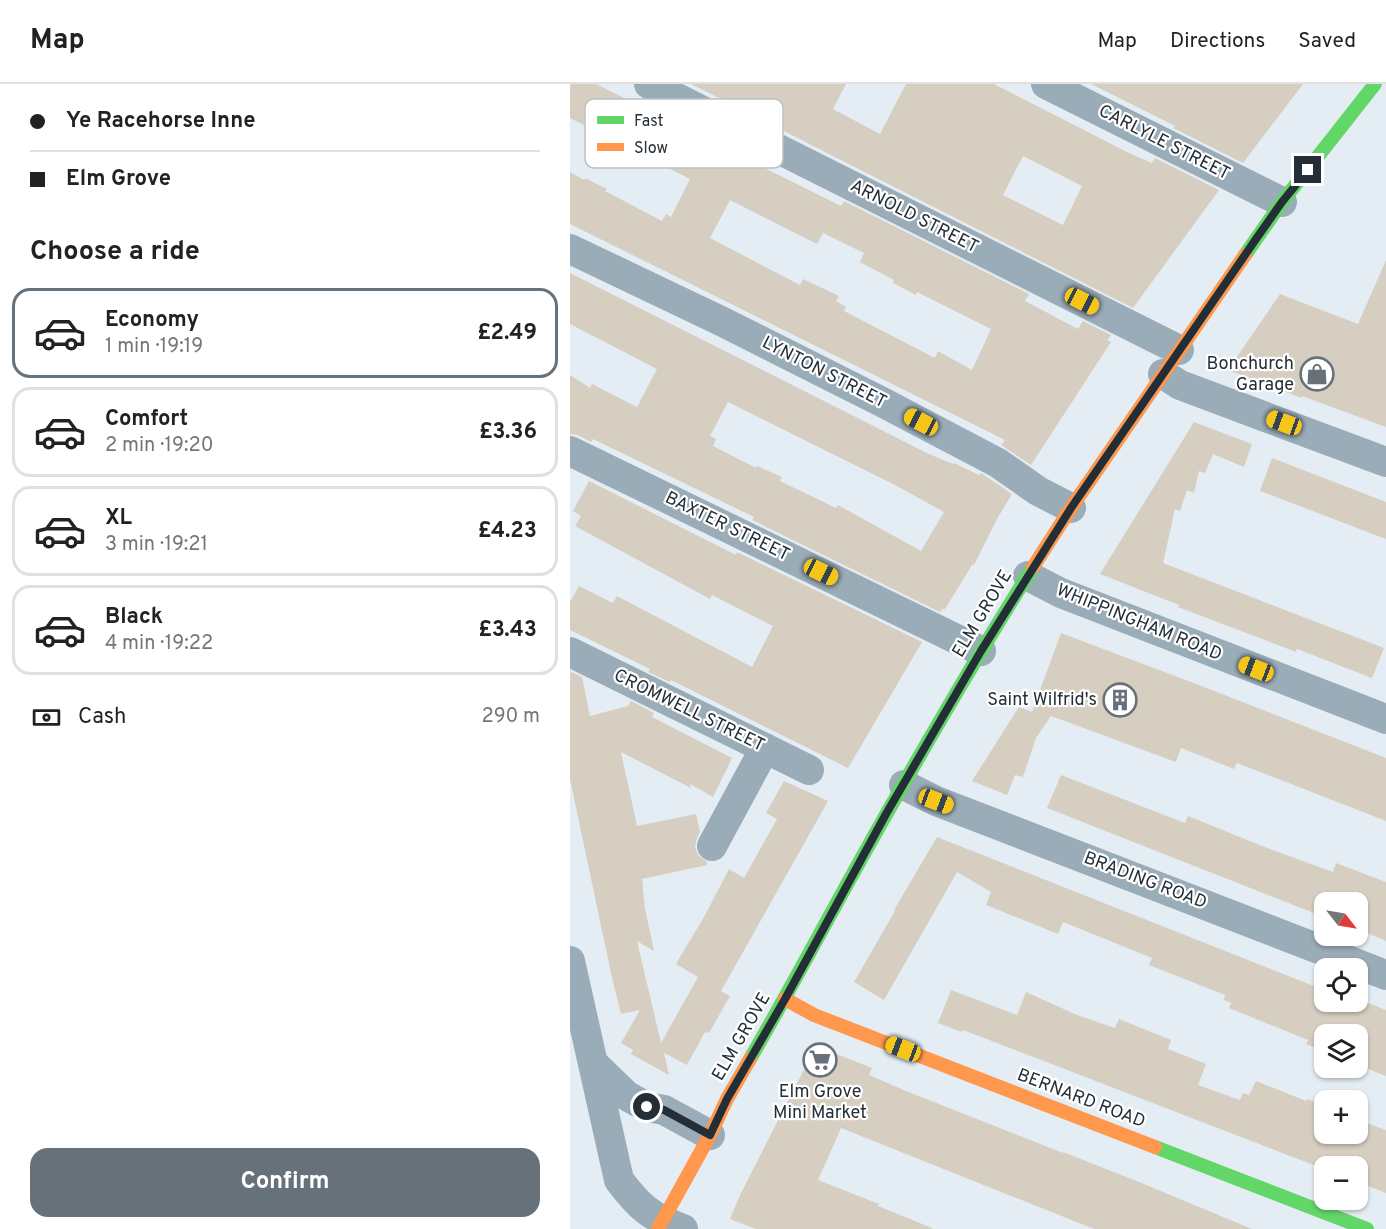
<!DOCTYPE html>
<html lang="en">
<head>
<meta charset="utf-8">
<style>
  :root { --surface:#fff; --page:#f6f6f6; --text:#222; --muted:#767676; --line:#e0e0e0; --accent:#677179 }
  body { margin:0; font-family:Overpass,sans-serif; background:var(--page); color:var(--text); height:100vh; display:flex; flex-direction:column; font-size:22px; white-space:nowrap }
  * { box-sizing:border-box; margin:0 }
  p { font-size:20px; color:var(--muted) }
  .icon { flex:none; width:33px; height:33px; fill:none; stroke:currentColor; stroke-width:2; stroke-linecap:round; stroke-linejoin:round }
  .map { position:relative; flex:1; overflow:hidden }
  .details { display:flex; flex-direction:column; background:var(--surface); width:570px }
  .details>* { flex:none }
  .banner { display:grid; align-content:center; height:132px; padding:0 30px; background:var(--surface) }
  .needle { width:39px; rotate:121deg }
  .fabs { position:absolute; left:744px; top:808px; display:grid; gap:12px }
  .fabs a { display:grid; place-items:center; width:54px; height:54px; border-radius:12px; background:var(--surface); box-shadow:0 2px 4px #0004; font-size:30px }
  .end { position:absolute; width:27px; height:27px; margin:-14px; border:8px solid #242e37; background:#fff; box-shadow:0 0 0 3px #fff }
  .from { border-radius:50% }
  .car { position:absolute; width:18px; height:36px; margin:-18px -9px; border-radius:8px; box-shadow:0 0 4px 2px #0007; background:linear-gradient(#f5c518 24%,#345 0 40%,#f5c518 0 76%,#345 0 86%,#f5c518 0) }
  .banner b { display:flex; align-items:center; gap:21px; height:57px; font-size:22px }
  .banner b+b { border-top:2px solid var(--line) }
  .banner i { width:15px; height:15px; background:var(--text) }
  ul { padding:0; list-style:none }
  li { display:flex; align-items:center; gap:18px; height:90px; margin:0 12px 9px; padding:0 18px; border:3px solid var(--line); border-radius:18px }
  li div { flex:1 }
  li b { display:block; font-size:22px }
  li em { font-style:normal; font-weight:700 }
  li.active { border-color:var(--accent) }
  li>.icon { width:54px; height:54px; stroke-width:1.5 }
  h2 { padding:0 30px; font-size:27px; line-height:72px }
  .pay { display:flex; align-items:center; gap:15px; height:66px; padding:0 30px; font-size:22px }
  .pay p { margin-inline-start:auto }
  .primary-button { display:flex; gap:12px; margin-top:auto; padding:12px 30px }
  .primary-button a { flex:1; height:69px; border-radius:18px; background:var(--accent); color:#fff; font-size:24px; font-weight:700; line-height:69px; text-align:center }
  header { display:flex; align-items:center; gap:36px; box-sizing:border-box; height:84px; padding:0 30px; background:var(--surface); border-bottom:2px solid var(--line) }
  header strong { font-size:28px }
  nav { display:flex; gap:33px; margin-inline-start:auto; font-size:21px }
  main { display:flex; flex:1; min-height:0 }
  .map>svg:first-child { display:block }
  .building { fill:#d6cec1; fill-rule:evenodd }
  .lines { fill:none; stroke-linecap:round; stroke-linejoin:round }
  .street { stroke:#9aacb8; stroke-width:30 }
  .fast { stroke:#63d668; stroke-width:14 }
  .slow { stroke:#ff974d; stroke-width:14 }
  .route { stroke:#242e37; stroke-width:8 }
  .labels { text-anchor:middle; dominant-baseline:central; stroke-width:4.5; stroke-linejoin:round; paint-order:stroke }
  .street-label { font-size:18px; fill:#242e37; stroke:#fff }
  .poi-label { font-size:18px; fill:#242e37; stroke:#fff; text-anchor:end }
  .key { fill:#fff; stroke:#bdc0c3; stroke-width:1.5 }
  .key-label { font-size:16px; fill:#242e37 }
</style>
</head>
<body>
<header>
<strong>Map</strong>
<nav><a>Map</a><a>Directions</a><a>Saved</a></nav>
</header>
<main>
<section class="details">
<div class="banner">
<b><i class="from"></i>Ye Racehorse Inne</b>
<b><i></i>Elm Grove</b>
</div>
<h2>Choose a ride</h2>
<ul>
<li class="active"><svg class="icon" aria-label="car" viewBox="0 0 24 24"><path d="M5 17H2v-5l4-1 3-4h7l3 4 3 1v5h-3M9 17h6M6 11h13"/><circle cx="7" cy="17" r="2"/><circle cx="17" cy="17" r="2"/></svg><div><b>Economy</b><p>1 min · 19:19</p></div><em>£2.49</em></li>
<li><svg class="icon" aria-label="car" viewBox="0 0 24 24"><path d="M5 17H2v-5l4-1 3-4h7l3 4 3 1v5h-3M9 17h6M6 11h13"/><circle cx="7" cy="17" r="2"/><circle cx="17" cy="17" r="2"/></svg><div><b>Comfort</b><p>2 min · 19:20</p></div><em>£3.36</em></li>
<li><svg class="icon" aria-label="car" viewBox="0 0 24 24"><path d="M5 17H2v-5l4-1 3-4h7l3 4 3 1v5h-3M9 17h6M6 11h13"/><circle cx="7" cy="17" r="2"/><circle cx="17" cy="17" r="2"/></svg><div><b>XL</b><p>3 min · 19:21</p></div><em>£4.23</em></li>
<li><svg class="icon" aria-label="car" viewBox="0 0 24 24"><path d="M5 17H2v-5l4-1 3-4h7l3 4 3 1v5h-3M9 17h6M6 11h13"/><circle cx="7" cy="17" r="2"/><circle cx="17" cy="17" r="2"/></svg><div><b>Black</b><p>4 min · 19:22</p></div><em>£3.43</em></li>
</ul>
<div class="pay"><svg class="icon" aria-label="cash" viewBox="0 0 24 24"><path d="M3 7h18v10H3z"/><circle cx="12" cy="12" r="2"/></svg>Cash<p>290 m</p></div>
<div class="primary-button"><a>Confirm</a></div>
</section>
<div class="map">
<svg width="816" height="1145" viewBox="0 0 816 1145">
  <rect width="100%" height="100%" fill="#e4edf4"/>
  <path class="building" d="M0,0h26l245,122 3,-5 185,93 -4,7 53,28 5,-8 28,14 -4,5 4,2 -80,123 -30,-20 4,-5 -435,-216v-52l14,8 1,-2 22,11 -2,2 57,30 4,-7 5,3 19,-38 -120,-61zM160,116l87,44 6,-11 41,20 -4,9 34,18 -1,3 23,12 1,-3 74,37 -19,41 -34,-19 -3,7 -91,-47 2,-4 -10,-6 3,-5 -36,-17 -3,6 -90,-47z
    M121,0h155l-13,25 47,25 26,-50h88l135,69 23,10 3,-5 64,32 -86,118zM453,72l59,30 -19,39 -60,-30z
    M521,0h212l-60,79 -70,-35 2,-2z
    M816,176v167l-84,-31v2l-74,-28 52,-76 78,30z
    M0,189l359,181 24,10 1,-1 25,12 2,-2 31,21 -15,25 -23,46h-2l-27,44h-3l-2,3 -188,-92 2,-3 -161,-78 -2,3 -13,-7 -8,-1v-59l20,13 2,-4 45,23 20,-38 -87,-45zM158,318l167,83 49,27 -23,39 -83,-46 -2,3 -29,-14 -27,-13 2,-4 -25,-11 -1,2 -43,-22 3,-7 -6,-3z
    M624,338l58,22 -8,23 -31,-13 -8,19 -6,-2 -5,22 -7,-3 -7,21 -5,-2 -12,54 221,85 -12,30 -75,-29 -1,3 -97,-37 -21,-8 1,-2 -79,-31z
    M702,374l114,44v37l-126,-48z
    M19,397l147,74 1,-3 185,90 -74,126 -177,-88 -1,2 -22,-10 2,-3 -80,-39v-28l9,-16 34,17 4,-7 135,71 21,-41 -61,-31 -2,4 -135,-73 6,-10 -8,-5z
    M491,549l130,49 195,76v63l-149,-58 -3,6 -53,-21 -5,14 -125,-46 -15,22 -13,39 -8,-2 -8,20 -35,-14 47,-74 13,5z
    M2,588l10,5 8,39 38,-10 3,-5 23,12 -2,4 80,41 -19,39 -23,-13 1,4 -70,-36 16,74 59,-12 4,18 -3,6 -2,9 3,8 9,7v3l-65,14 3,30 9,42 -17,-10 24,102 37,-66 -22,-13 28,-47 25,-48 15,9 33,-59 -11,-6 18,-32 44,20 -107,190 9,5 -21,37 -4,-1 -18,33 -23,-12 5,22 -38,-21 2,-4 -12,-7 19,-33 -19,4 -9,-36 -42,-199v-106z
    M491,691l124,48 3,-7 74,30 71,26 3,-9 50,19v59l-28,-12v-26h-34v14l-277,-109z
    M367,753l387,153v12h30l4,2v-5l28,11v66l-28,-11v-30h-34v16l-18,-7 2,-4 -79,-32 2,-5 -7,-3 1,-5 -76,-30 3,-7 -89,-36 -5,12 -72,-29 5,-13 -34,-20 -73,128 -30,-18 41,-71 -1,-1z
    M381,906l66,25 9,-23 51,23 38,13 4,-9 52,21 -3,9 38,15 -8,21 42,15 3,-7 6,2 7,-14 50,20 1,-2 17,7v28h34v-14l28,10v63l-28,-11v-15h-34v2l-306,-118 -55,-21 -1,2 -24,-9z
    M246,962l56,22 -3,7 37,16 114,45 43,17v-1l76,30 113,47h-158l-253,-101 -23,52 61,24 -1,2 54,22v1h-176l-26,-10 10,-24z"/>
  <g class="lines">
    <path class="street" d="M79,0l530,266
      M476,0l236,118
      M0,165l153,73 159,80 116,61 40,28 33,17
      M593,290l17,11 206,77
      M0,367l411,200
      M458,492l33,17 325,126
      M0,568l239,118
      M334,701l32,16 450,174
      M142,762l53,-98
      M0,877l49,219c20,27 32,37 64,49
      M23,979l34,33 20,11 17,3 46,25"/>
    <path class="fast" d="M675,171l37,-53 93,-118
      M180,975c47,-81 90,-164 137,-246 47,-83 95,-165 146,-246
      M585,1063l212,82"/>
    <path class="slow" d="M463,483l38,-59 174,-253
      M215,915l29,16 341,132
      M88,1145l52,-94 17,-36 23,-40"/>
  </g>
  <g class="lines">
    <path class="route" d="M77,1023l17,3 46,25 17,-36 58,-100 101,-185 95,-163 90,-143 185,-269 26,-37 26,-32"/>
  </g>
  <defs>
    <symbol id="shop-ring" viewBox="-11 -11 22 22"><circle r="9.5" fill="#fff" stroke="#677179" stroke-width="1.5"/><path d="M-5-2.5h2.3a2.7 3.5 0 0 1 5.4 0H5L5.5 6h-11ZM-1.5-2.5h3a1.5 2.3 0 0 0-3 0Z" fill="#677179"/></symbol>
    <symbol id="building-ring" viewBox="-11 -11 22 22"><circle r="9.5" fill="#fff" stroke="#677179" stroke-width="1.5"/><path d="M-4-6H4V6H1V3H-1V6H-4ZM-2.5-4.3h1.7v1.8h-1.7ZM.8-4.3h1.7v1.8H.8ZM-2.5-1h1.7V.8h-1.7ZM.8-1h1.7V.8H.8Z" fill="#677179"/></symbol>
    <symbol id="supermarket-ring" viewBox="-11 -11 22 22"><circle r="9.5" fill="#fff" stroke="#677179" stroke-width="1.5"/><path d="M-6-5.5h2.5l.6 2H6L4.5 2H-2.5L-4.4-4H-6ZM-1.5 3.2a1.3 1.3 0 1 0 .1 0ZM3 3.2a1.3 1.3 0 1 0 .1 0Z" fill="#677179"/></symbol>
  </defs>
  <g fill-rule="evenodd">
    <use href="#shop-ring" x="728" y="271" width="38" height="38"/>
    <use href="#building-ring" x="531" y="597" width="38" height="38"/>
    <use href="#supermarket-ring" x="231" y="957" width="38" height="38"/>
  </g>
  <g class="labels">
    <g class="street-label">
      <text transform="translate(594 59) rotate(27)">CARLYLE STREET</text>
      <text transform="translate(344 133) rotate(27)">ARNOLD STREET</text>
      <text transform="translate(254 289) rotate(27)">LYNTON STREET</text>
      <text transform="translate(157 443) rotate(26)">BAXTER STREET</text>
      <text transform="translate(413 530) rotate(-59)">ELM GROVE</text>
      <text transform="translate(569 539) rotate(22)">WHIPPINGHAM ROAD</text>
      <text transform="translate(119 627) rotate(26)">CROMWELL STREET</text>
      <text transform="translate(575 797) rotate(21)">BRADING ROAD</text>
      <text transform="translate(172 953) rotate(-60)">ELM GROVE</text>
      <text transform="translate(511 1015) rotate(21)">BERNARD ROAD</text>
    </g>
    <g class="poi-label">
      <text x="724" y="280">Bonchurch<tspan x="724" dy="21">Garage</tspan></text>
      <text x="527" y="616">Saint Wilfrid's</text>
      <text x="250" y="1008" text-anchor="middle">Elm Grove<tspan x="250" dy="21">Mini Market</tspan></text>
    </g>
  </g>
  <rect x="15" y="15" width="198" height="69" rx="9" class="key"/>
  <rect x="27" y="32" width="27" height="8" fill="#63d668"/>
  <rect x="27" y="59" width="27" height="8" fill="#ff974d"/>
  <g class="key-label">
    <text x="64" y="42">Fast</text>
    <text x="64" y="69">Slow</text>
  </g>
</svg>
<div class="fabs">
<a><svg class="needle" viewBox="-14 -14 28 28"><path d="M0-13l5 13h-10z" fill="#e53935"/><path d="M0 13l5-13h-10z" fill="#767676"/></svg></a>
<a><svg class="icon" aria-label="locate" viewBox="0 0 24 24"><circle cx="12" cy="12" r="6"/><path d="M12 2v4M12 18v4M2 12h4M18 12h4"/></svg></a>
<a><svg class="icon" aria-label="layers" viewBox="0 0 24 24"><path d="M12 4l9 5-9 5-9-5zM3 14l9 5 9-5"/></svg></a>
<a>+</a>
<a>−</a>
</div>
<i class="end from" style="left:77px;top:1023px"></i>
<i class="end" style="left:738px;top:86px"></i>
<i class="car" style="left:512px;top:217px;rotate:117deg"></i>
<i class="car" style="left:351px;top:338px;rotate:298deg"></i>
<i class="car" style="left:714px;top:339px;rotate:290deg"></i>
<i class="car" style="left:251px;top:488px;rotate:116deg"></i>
<i class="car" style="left:686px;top:585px;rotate:291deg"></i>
<i class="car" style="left:366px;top:717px;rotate:111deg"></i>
<i class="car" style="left:333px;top:965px;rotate:291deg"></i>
</div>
</main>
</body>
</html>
